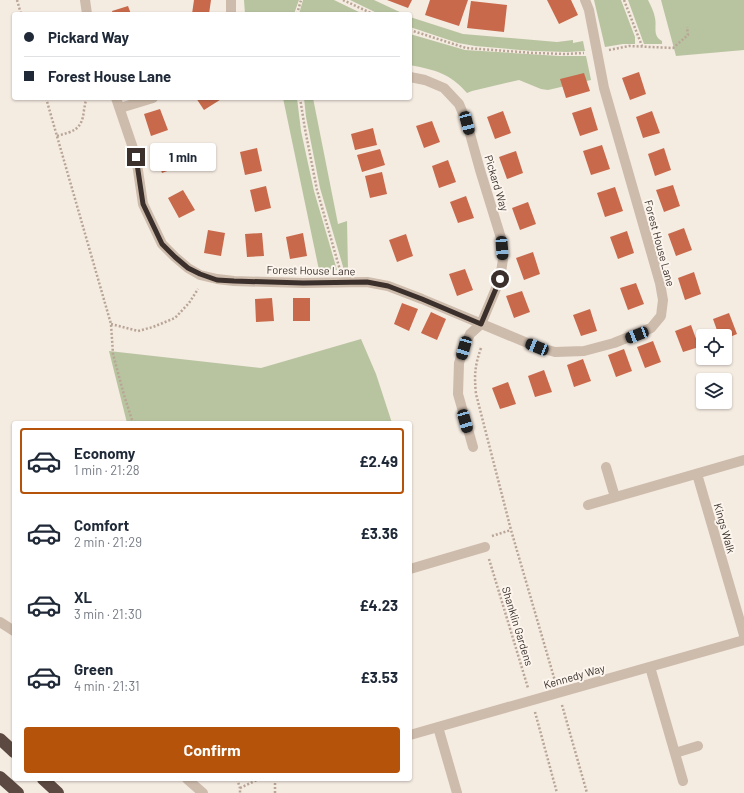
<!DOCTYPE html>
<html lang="en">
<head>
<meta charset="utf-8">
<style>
  :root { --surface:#fff; --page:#f2f2f3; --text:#1f2937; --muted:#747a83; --line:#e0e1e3; --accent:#b45309 }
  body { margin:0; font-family:Barlow,sans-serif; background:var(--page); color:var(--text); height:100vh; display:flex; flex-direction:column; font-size:15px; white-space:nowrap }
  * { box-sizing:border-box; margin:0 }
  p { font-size:13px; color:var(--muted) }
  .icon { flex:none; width:22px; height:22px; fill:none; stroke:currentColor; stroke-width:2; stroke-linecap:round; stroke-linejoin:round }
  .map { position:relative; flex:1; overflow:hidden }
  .drawer { position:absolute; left:12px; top:421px; width:400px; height:360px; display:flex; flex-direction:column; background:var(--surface); border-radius:4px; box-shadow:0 1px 3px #0004 }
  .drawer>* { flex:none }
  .hud { position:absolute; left:12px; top:12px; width:400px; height:88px; border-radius:4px; box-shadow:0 1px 3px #0004; display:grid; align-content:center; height:88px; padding:0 12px; background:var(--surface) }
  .buttons { position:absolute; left:696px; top:329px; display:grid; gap:8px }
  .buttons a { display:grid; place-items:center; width:36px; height:36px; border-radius:4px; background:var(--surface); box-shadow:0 1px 3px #0004; font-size:20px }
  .end { position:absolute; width:18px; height:18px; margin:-9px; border:5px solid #3b302b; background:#fff; box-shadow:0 0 0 2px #fff }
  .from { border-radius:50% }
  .bubble { position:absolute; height:28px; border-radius:4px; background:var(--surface); box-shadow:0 1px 3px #0004; font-size:13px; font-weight:700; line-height:28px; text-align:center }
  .car { position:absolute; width:12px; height:24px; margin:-12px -6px; border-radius:5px; box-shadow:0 0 3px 1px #0007; background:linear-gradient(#222 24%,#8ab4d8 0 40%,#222 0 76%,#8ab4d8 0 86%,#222 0) }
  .hud b { display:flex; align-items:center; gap:14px; height:38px; font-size:15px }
  .hud b+b { border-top:1px solid var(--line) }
  .hud i { width:10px; height:10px; background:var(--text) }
  ul { padding:7px 0 0; list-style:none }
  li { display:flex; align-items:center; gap:12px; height:66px; margin:0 8px 6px; padding:0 4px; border:2px solid transparent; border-radius:4px }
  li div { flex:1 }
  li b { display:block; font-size:15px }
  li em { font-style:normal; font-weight:700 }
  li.active { border-color:var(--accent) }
  li>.icon { width:36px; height:36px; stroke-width:1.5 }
  .cta { display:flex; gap:8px; margin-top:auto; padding:8px 12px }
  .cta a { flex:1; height:46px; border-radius:4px; background:var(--accent); color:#fff; font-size:16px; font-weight:700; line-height:46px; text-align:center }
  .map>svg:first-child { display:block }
  .green { fill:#b8c4a0 }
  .building { fill:#c8694b }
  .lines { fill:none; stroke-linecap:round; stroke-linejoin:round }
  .path { stroke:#b9a596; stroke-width:2.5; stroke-dasharray:2 2; stroke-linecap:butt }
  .minor { stroke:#cdbbac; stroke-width:10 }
  .highway { stroke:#5c4a42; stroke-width:12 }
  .route { stroke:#3b302b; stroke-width:5 }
  .labels { text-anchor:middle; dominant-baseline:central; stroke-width:4; stroke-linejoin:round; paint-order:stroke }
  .street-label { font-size:11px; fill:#3b302b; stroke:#fbf5ee }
</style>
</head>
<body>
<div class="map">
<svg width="744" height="793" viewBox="0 0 744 793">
  <rect width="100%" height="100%" fill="#f4ebe1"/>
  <path class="green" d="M244,0h55l-5,14h-49z
    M303,0h31l29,14h-64z
    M350,0h24l30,14h-25z
    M594,0h27l14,37v7h-12l-18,3z
    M628,0h20c3,6 6,12 7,18 2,8 -3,18 7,23v3h-18z
    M661,0h83v50l-68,6z
    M410,17l53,17 94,8 16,-2v3l10,-2 2,10 -18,1 -35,-1 -57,-5 -17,-3 -48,-16z
    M410,34l55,16 95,6h26l5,24 -43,10 -7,-1 -22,-9 -47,11 -5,2c-17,-20 -32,-23 -57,-28z
    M283,98h14l4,33 13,60 23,79h-18z
    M304,98h9l25,126 9,-3 1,49h-4l-24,-82 -14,-71z
    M361,339l15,35 16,49h-265l-18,-72 152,17z"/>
  <path class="building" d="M194,0h17l-2,14h-17z
    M387,0h25l-4,8z
    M430,0h38l-9,26 -34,-11z
    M547,0h24l7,15 -19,9z
    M471,1l36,4 -3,27 -37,-4z
    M128,6l3,8h-18l-1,-3z
    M639,72l7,22 -16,6 -8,-22z
    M584,73l6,18 -24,7 -6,-19z
    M196,98h27l-19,12z
    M591,107l7,23 -18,6 -8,-23z
    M160,109l8,21 -17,6 -7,-22z
    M503,111l8,22 -16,6 -8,-22z
    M652,111l8,22 -17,5 -7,-21z
    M432,121l8,21 -16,6 -8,-22z
    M373,128l4,17 -22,5 -4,-16z
    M602,145l8,24 -19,6 -8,-24z
    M171,146l7,21 -16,6 -8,-22z
    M257,148l5,23 -17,4 -5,-23z
    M664,148l7,22 -16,6 -7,-22z
    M380,149l5,16 -23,7 -5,-17z
    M516,151l7,22 -16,6 -8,-22z
    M448,160l8,22 -17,6 -7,-22z
    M382,172l5,22 -17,4 -5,-22z
    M673,185l7,21 -16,6 -8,-22z
    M266,186l5,22 -16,4 -5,-22z
    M615,187l8,24 -18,6 -8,-24z
    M183,190l12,20 -16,8 -11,-20z
    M466,196l8,22 -16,5 -8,-21z
    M528,202l8,22 -16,6 -8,-22z
    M684,228l8,22 -16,6 -8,-22z
    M208,230l17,3 -4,23 -17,-3z
    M627,231l7,22 -16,6 -8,-22z
    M262,233l2,23 -17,1 -2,-23z
    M303,233l4,23 -17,3 -4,-22z
    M406,234l7,22 -16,6 -8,-22z
    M533,252l7,22 -16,6 -8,-22z
    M465,269l8,21 -16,6 -8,-22z
    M694,272l7,22 -16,6 -7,-22z
    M636,283l8,21 -16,6 -8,-22z
    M522,291l8,21 -16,6 -8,-22z
    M272,298l2,23 -18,1 -1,-23z
    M293,298h17v23h-17z
    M402,303l16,6 -9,22 -15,-7z
    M590,309l7,22 -16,5 -8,-21z
    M431,312l15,7 -9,21 -16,-7z
    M729,313l8,21 -12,5v-3h-6l-6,-17z
    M691,325l8,22 -16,5 -8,-21z
    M653,341l8,21 -16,6 -8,-21z
    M624,349l8,22 -16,6 -8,-22z
    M583,359l8,22 -17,6 -7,-22z
    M544,370l8,22 -17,5 -7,-21z
    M508,382l8,22 -16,5 -8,-21z"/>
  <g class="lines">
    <path class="path" d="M17,0l4,14
      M343,0l30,14
      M624,0l18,46
      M297,14l4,-14
      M410,30l56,18 68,5 31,1 19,-1
      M609,50l20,-4 44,2 15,-13 -1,-8
      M46,98l65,226 2,30 11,41 9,28
      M300,98l5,31 12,61 23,80
      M57,136c17,-5 25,-6 27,-26 1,-4 1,-8 3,-12
      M111,324l27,7 15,-4 22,-9 14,-15 9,-14
      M481,348c-6,17 -7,27 -5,46l35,136 44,151
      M492,536l19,-6
      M489,559l39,129
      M562,705l25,88
      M535,712l22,81
      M237,779l3,9v5
      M275,779v14
      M240,788l19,-9"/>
    <path class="minor" d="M85,0l2,14
      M231,0v14
      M410,77l15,3 19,8 15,16 8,19 13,47 21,68 2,21 -3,20 -19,45 -11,10 -6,14 -5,15 -1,31 15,53
      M116,98l20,59 7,47 19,40 13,13 13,11 12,7 17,4 17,2 69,2 64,-1 21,4 34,13 115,48 18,5 29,-1 30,-8 37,-15 10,-12 2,-16 -3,-17 -56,-195 -15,-78 -4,-10
      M120,108l33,-10
      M606,467l9,30
      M697,474l47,161
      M588,505l156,-45
      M410,569l75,-22
      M0,622l14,9
      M650,667l33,114
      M438,727l19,66
      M410,735l334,-95
      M675,753l23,-7
      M187,779l16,14"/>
    <path class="highway" d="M0,739l14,13
      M0,777l18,16
      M43,779l15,14"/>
  </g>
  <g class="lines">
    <path class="route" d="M136,157l7,47 19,40 13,13 13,11 12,6 17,6 17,1 69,2 64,-1 21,4 34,13 59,25 19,-45"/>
  </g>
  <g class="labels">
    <g class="street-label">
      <text transform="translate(497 183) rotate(73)">Pickard Way</text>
      <text transform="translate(660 243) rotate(75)">Forest House Lane</text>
      <text transform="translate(311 270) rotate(1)">Forest House Lane</text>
      <text transform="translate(725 528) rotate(74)">Kings Walk</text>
      <text transform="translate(518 626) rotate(73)">Shanklin Gardens</text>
      <text transform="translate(574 676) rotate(-16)">Kennedy Way</text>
    </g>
  </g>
</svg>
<div class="buttons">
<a><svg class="icon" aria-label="locate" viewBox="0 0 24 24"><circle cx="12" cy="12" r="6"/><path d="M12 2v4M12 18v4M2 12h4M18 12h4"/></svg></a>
<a><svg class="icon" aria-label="layers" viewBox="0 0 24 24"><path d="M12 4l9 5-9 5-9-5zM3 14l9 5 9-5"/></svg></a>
</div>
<i class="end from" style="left:500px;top:279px"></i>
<i class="end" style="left:136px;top:157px"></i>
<div class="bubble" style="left:150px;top:143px;width:66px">1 min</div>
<i class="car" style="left:467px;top:123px;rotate:165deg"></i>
<i class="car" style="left:502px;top:248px;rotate:176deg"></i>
<i class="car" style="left:637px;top:335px;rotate:249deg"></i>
<i class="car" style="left:537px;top:347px;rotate:292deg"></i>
<i class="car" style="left:464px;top:348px;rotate:196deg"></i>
<i class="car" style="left:465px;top:421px;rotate:164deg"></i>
<div class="hud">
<b><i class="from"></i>Pickard Way</b>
<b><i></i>Forest House Lane</b>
</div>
<section class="drawer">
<ul>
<li class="active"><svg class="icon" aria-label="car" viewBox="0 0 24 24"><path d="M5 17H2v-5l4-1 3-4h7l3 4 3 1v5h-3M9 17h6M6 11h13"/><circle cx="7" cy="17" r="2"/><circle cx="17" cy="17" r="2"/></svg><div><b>Economy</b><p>1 min · 21:28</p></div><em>£2.49</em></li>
<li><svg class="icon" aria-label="car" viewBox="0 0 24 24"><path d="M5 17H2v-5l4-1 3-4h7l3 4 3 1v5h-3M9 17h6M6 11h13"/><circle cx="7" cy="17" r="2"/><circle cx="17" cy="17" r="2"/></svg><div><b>Comfort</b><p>2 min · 21:29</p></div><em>£3.36</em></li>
<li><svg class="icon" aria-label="car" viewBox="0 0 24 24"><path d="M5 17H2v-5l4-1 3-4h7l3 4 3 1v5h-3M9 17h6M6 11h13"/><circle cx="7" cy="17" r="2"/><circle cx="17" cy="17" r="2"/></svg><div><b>XL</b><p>3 min · 21:30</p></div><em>£4.23</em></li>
<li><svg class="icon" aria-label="car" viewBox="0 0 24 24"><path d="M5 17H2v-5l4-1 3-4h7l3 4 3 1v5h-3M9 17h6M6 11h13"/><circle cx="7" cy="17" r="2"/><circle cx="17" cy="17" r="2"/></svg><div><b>Green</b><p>4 min · 21:31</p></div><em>£3.53</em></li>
</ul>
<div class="cta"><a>Confirm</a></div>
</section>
</div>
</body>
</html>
